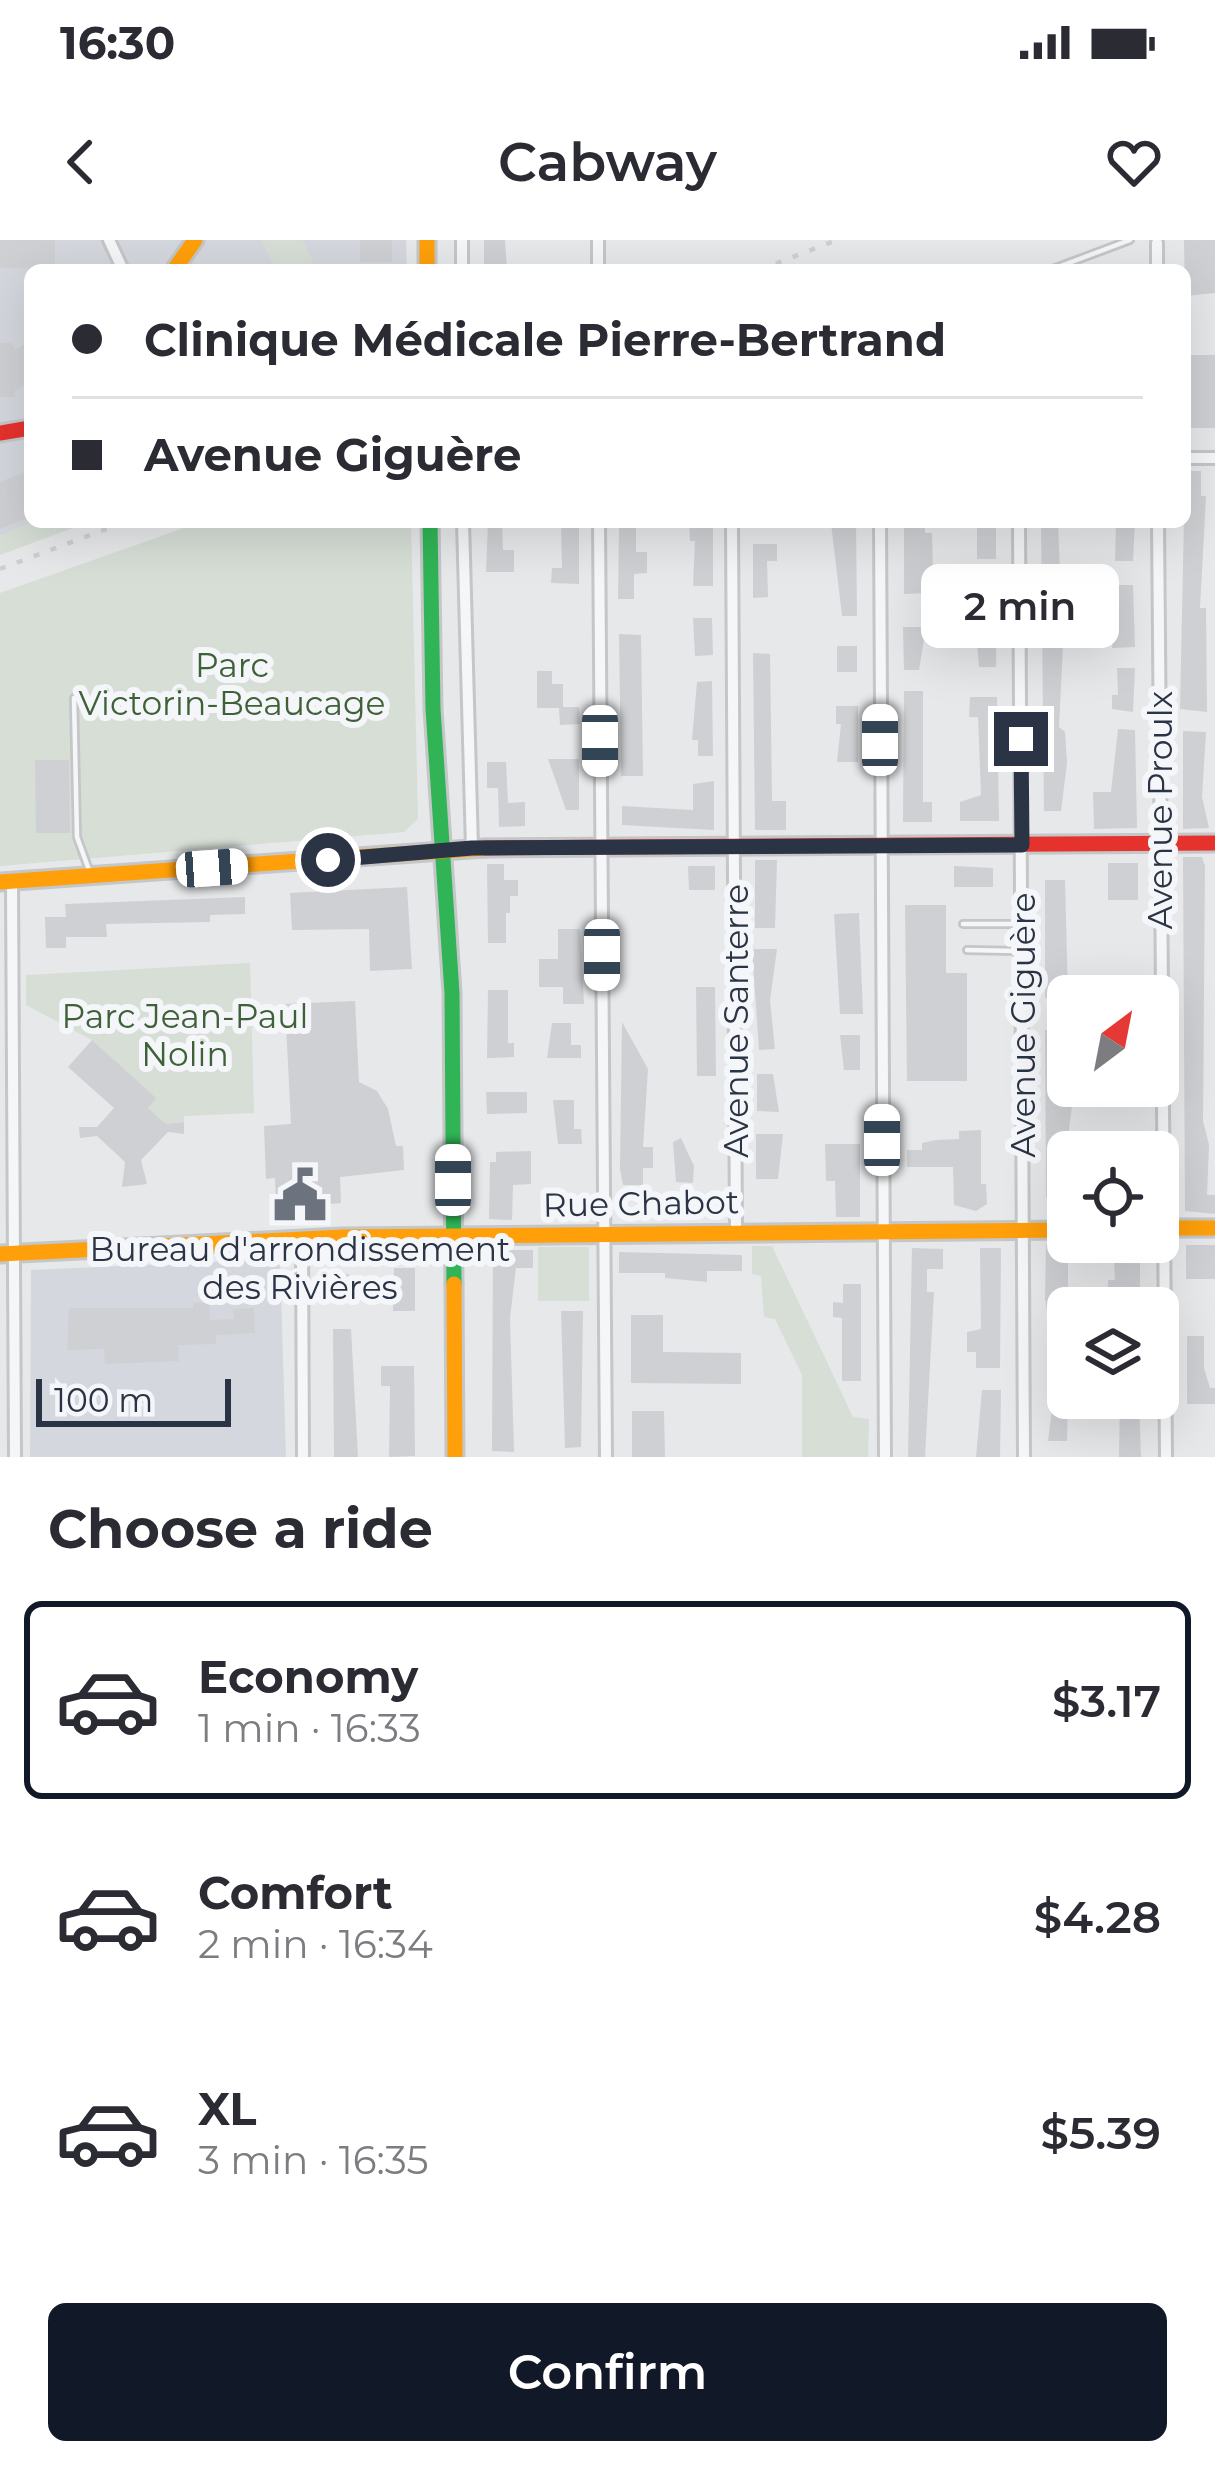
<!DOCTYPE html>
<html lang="en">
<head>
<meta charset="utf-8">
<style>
  :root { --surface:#fff; --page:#f7f7f7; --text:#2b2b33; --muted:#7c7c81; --line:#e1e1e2; --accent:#111827 }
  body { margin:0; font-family:Montserrat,sans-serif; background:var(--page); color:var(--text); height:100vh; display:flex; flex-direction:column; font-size:45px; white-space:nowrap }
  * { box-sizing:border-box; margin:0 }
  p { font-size:39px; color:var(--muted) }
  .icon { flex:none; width:66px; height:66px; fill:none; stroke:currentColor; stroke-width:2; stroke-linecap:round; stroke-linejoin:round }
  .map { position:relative; height:1217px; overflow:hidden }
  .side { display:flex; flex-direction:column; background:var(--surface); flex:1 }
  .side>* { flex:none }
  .banner { position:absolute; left:24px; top:24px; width:1167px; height:264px; border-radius:18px; box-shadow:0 12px 48px #0002; display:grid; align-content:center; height:264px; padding:0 48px; background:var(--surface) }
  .needle { width:78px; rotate:32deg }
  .tools { position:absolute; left:1047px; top:735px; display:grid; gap:24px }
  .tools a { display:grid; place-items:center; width:132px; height:132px; border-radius:18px; background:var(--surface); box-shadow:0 12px 48px #0002; font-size:60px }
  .scale { position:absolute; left:36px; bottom:30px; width:195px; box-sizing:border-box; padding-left:12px; border:6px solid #2b3445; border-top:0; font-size:33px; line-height:42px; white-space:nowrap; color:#2b3445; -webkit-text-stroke:9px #f4f6f9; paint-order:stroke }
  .end { position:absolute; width:54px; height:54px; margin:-27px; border:15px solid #2b3445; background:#fff; box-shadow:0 0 0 6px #fff }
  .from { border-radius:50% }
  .bubble { position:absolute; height:84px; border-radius:18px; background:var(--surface); box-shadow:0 12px 48px #0002; font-size:39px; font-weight:600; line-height:84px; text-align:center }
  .car { position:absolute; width:36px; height:72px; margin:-36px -18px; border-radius:15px; box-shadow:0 0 9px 3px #0007; background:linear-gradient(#fff 24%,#345 0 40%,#fff 0 76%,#345 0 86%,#fff 0) }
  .banner b { display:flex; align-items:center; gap:42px; height:114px; font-size:45px }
  .banner b+b { border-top:3px solid var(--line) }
  .banner i { width:30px; height:30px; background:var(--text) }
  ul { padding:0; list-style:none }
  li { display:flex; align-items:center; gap:36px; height:198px; margin:0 24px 18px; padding:0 24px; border:6px solid transparent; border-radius:18px }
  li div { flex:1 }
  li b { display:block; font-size:45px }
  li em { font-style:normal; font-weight:600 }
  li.active { border-color:var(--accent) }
  li>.icon { width:108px; height:108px; stroke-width:1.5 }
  h2 { padding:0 48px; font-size:54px; line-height:144px }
  .button { display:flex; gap:24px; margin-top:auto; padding:24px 48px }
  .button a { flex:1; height:138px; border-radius:18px; background:var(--accent); color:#fff; font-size:48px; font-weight:600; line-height:138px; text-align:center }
  .status { display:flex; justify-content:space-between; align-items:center; height:84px; padding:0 60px; background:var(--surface); direction:ltr }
  .status svg { height:33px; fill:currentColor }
  header { display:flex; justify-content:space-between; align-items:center; height:156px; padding:0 48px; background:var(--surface); font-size:54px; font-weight:600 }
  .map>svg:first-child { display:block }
  .built { fill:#d4d7dd }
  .green { fill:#d6ded6 }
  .building { fill:#ced0d3 }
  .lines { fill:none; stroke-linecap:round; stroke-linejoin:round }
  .lane-casing { stroke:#c4c6c8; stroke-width:10 }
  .street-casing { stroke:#c4c6c8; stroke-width:16 }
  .fast-casing { stroke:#c4c6c8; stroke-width:21 }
  .slow-casing { stroke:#c4c6c8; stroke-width:21 }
  .jam-casing { stroke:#c4c6c8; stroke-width:21 }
  .lane { stroke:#f5f6f7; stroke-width:4.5 }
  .street { stroke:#f5f6f7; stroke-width:10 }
  .fast { stroke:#30b455; stroke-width:15 }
  .slow { stroke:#ff9f0a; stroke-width:15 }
  .jam { stroke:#e5322d; stroke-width:15 }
  .rail { stroke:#cecfd2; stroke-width:4.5; stroke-dasharray:6 12; stroke-linecap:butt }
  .route { stroke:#2b3445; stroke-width:15 }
  .labels { text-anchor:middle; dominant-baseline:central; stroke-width:12; stroke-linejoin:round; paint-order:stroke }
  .park-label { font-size:33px; fill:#3f6138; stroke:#f4f6f9 }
  .street-label { font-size:33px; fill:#2b3445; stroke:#f4f6f9 }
  .poi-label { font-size:33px; fill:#2b3445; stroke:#f4f6f9 }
</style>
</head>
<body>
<div class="status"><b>16:30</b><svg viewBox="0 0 49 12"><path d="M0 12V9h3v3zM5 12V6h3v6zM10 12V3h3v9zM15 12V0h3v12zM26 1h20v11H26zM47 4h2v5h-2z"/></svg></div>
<header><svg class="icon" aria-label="back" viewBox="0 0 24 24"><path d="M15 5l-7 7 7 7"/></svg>Cabway<svg class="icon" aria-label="heart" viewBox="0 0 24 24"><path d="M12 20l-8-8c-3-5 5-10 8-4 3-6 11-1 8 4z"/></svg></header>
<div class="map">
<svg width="1215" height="1217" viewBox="0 0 1215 1217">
  <rect width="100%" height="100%" fill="#e6e8ea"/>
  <path class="built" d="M0,0h262l14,30h-246v252h4l-34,14z
    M302,0h104l1,30h-91z
    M280,1019l6,198h-256l1,-187z"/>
  <path class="green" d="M262,0h40l14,30h-40z
    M34,282h55l-89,33v-19z
    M201,282h210l7,297 -14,13 -404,34v-273z
    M250,723l4,150 -70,3v6l-18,2 -18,-16 7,-10 -63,-58 -66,-35v-30z
    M752,1006h20l81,171 16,2 -1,38h-66v-82l-27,-56 -11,-2 -3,-41 -9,-2z
    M538,1007h51v54h-51z"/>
  <path class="building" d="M0,0h55v29l-55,-1z
    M360,0h32v22h-32z
    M484,0h21l2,30h-23z
    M1184,0h31v53l-30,3z
    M30,101v41l-15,8v7h-15v-54h11l4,7z
    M1185,115h30v73h-30z
    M30,230v47l-30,12v-47z
    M1185,231h16v25h5l-6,112h6l1,104 -27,-3z
    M488,282h14l1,28h11v22h-28z
    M561,282h18v62l-28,-1 1,-15h10z
    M689,282h24v64h-20l2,-45h-5z
    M856,282l1,94h-15l-11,-93z
    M904,282h21v11h7l1,38h-8v22l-21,1z
    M977,282h19v37h-19z
    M1041,282h17l5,123 -4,82 6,5 2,31 -6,48h-17z
    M1116,282h19l-2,39h-18z
    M619,288h17v24h11v21l-13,1v25h-16z
    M753,304h24v17h-10l1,36 -15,1z
    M1108,345h25l2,62 -23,1 4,-46h-8z
    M973,349h24l-1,78h-17z
    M693,378h19l1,37 -18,1z
    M903,387h23l-7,43h-15z
    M619,394l22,1 2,141h-22z
    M837,406h20v26h-20z
    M753,413l17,1 2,147h14v29h-31z
    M1117,428h18l-2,44 -21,-3v-14h6z
    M537,431h15v13h11v23h16l1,17 -20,1 -1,-17h-22z
    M712,441l1,75h-15v-16h-6l5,-58z
    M904,451h19v111h9v20h-29z
    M970,457h27l2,124h-39v-19l21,-7 -3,-78h-9z
    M836,466h22v56h-21l4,-38h-5z
    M1118,489l17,1 2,98 -43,1 -1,-37h18z
    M1183,491l23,1 -4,65 7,31 -26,1z
    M548,519h31v51h-13z
    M35,520h34l1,73h-34z
    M487,522h19l2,41 17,-1v24l-26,1 -1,-39h-11z
    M714,541v49l-92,-5v-19l71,4v-26z
    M1183,617h19l3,9 -2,255 6,24 -2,50h8v19l-30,-3z
    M755,620h22l-2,68h-20z
    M1108,623h30v37h-30z
    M487,624h17v16h14v16h-8v17h-4v30h-18z
    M688,626h27v24h-26z
    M954,626l39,2v19h-39z
    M1045,640h20l3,118h-23z
    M407,647l5,82 -42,2 -1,-42 -77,1 -2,-37z
    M245,657v17l-35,1v7l-104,2 1,13h-41v11h-20l-1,-31h21l-1,-13z
    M905,665h41v68h21v108h-60z
    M859,673l4,101h-23l-6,-100z
    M558,689h22l4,75h-21v-17h-24v-28h19z
    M752,709h25l-7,51 5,49 -16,1z
    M696,747h19l1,89h-19z
    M488,750h20v53h6v14l-27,1z
    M355,761l4,81 18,9 11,18 8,37h7l1,24 -64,7 1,26 -65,6 -1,-31 -9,1 -2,-53 27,-2 -6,-120z
    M622,782l26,47 -5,78h10v21h-10v17h-20l-3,-16z
    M552,783h19v22h10v13h-34z
    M1045,790h23l-2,61h8l-6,46h-4l2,60h-20z
    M840,795h20v35h-16z
    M92,800l64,58 -8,10 18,16 18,-2v12l-16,-2 -27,28 6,24 -25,3 3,-25 -28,-26 -17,2 -1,-11h18l17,-19 -46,-41z
    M757,834h16l6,38 -22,-1z
    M486,852h41v21l-40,1z
    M553,860h21v29h7l1,15h-24z
    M981,890v54h5l1,20 -11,7 -22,-6 -1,-38h-46v-17h15v-7l14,-3 23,-1v-8z
    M756,894h27l-5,45h-22z
    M681,898l13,28 -1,17 -17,-1 -3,-40z
    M825,904h35v73h-24l-1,-36h-9z
    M531,911v33l-18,1 -1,35 -23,-1 1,-57h6v-10z
    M1046,1004h27l1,19h-6v106h-20l5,-51h-5l-3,-20z
    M1113,1004h27v64h-22l-1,-18h-9v-10h7z
    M1186,1005h29v34h-29z
    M912,1008l31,1v20h-16v23h7l-9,165h-17z
    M980,1008h21l-1,120h-24v-16h-9v-20l14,-3z
    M493,1010h40v18h-17l-6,50 4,134 -22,-1z
    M619,1012l123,3v16h-35v11l-42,-4v-5h-46z
    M394,1028h21v43h-22z
    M332,1030l26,7 1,17h-26z
    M843,1044h18v97h-19v-63l-9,-1v-15l10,1z
    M209,1062l1,18 24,-1 -1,-10 21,-1 1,25 -39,2v9l-38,1 1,16 -74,3 -1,-15 -37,1 2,-42h124v-5z
    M561,1071h22l-2,136 -16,1z
    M631,1075h32v37l78,1v31l-110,-1z
    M333,1089h18l7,128h-24z
    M1187,1096h17v32l6,20h5v16h-28z
    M381,1126h33l1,90 -26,1 1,-71h-9z
    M982,1150h19l-1,67h-24z
    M1054,1153h14l-1,48h-19z
    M1120,1158h19l2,59h-22z
    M632,1171h32l1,46h-33z"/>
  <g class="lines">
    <defs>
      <path id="lane" d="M1050,30l80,-30
        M74,458l3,139 12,33
        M963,684h53
        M967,710l49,1"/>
      <path id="street" d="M109,0l14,30
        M462,0v30
        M598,0v30
        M1157,3v27
        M1185,218h30
        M463,282l9,326
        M599,282l7,935
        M732,282l4,711
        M880,282l5,935
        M1019,282l5,935
        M1158,282l8,935
        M12,642l3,575
        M302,998l1,219"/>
      <path id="fast" d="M430,282l3,187 19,284 2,291"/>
      <path id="slow" d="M427,0v30
        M174,30l21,-30
        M0,642l485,-34
        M1158,988h57
        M0,1014l343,-17 725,-7
        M454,1044l1,173"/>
      <path id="jam" d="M0,193l30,-5
        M485,608l730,-5"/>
    </defs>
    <use href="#lane" class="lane-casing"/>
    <use href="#street" class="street-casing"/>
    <use href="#fast" class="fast-casing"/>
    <use href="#slow" class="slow-casing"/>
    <use href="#jam" class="jam-casing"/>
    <use href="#lane" class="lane"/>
    <use href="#street" class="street"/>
    <use href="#fast" class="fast"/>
    <use href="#slow" class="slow"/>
    <use href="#jam" class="jam"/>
    <path class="rail" d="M759,30l78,-30
      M0,329l125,-47"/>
  </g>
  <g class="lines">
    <path class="route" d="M328,620l144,-12 550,-3 -1,-106"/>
  </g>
  <defs>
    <symbol id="civic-bare" viewBox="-9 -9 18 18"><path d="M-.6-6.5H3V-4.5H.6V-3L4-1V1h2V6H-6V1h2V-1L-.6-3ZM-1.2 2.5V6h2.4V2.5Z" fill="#6c737f" stroke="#f4f6f9" stroke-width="2.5" paint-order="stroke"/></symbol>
  </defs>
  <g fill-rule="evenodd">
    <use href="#civic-bare" x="262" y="917" width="76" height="76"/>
  </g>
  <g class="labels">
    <g class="park-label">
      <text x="232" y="425">Parc<tspan x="232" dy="38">Victorin-Beaucage</tspan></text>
      <text x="185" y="776">Parc Jean-Paul<tspan x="185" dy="38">Nolin</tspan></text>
    </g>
    <g class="street-label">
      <text transform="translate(1160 570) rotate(-90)">Avenue Proulx</text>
      <text transform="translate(736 781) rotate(-90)">Avenue Santerre</text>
      <text transform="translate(1023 785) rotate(-90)">Avenue Giguère</text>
      <text transform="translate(641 963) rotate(-1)">Rue Chabot</text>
    </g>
    <g class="poi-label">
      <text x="300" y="1009">Bureau d'arrondissement<tspan x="300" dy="38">des Rivières</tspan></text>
    </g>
  </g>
</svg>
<div class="tools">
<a><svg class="needle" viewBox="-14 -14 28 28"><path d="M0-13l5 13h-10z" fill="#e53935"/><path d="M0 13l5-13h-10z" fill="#7c7c81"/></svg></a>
<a><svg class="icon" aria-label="locate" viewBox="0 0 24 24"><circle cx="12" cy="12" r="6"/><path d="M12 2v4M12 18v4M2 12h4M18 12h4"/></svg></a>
<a><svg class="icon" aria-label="layers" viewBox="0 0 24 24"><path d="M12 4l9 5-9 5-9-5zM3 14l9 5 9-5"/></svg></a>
</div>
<div class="scale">100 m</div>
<i class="end from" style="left:328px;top:620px"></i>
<i class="end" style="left:1021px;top:499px"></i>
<div class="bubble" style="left:921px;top:324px;width:198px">2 min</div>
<i class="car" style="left:880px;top:500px;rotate:0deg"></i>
<i class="car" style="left:600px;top:501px;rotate:180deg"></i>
<i class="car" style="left:212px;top:628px;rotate:86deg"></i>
<i class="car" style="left:602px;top:715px;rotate:180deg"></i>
<i class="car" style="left:882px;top:900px;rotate:0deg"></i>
<i class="car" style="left:453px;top:940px;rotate:0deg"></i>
<div class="banner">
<b><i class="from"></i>Clinique Médicale Pierre-Bertrand</b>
<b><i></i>Avenue Giguère</b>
</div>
</div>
<section class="side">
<h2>Choose a ride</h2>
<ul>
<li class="active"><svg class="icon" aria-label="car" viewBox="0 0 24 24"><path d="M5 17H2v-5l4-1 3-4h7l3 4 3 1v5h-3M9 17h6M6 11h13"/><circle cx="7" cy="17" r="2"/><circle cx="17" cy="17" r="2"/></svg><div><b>Economy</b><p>1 min · 16:33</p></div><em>$3.17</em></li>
<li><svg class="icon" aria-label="car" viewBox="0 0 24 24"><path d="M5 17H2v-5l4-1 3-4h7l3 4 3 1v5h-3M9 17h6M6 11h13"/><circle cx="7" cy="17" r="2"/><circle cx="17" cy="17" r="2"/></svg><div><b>Comfort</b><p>2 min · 16:34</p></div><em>$4.28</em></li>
<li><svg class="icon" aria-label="car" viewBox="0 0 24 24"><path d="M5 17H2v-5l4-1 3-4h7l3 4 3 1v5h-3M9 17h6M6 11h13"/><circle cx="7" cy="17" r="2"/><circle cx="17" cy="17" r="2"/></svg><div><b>XL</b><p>3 min · 16:35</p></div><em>$5.39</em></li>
</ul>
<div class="button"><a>Confirm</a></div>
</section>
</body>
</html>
